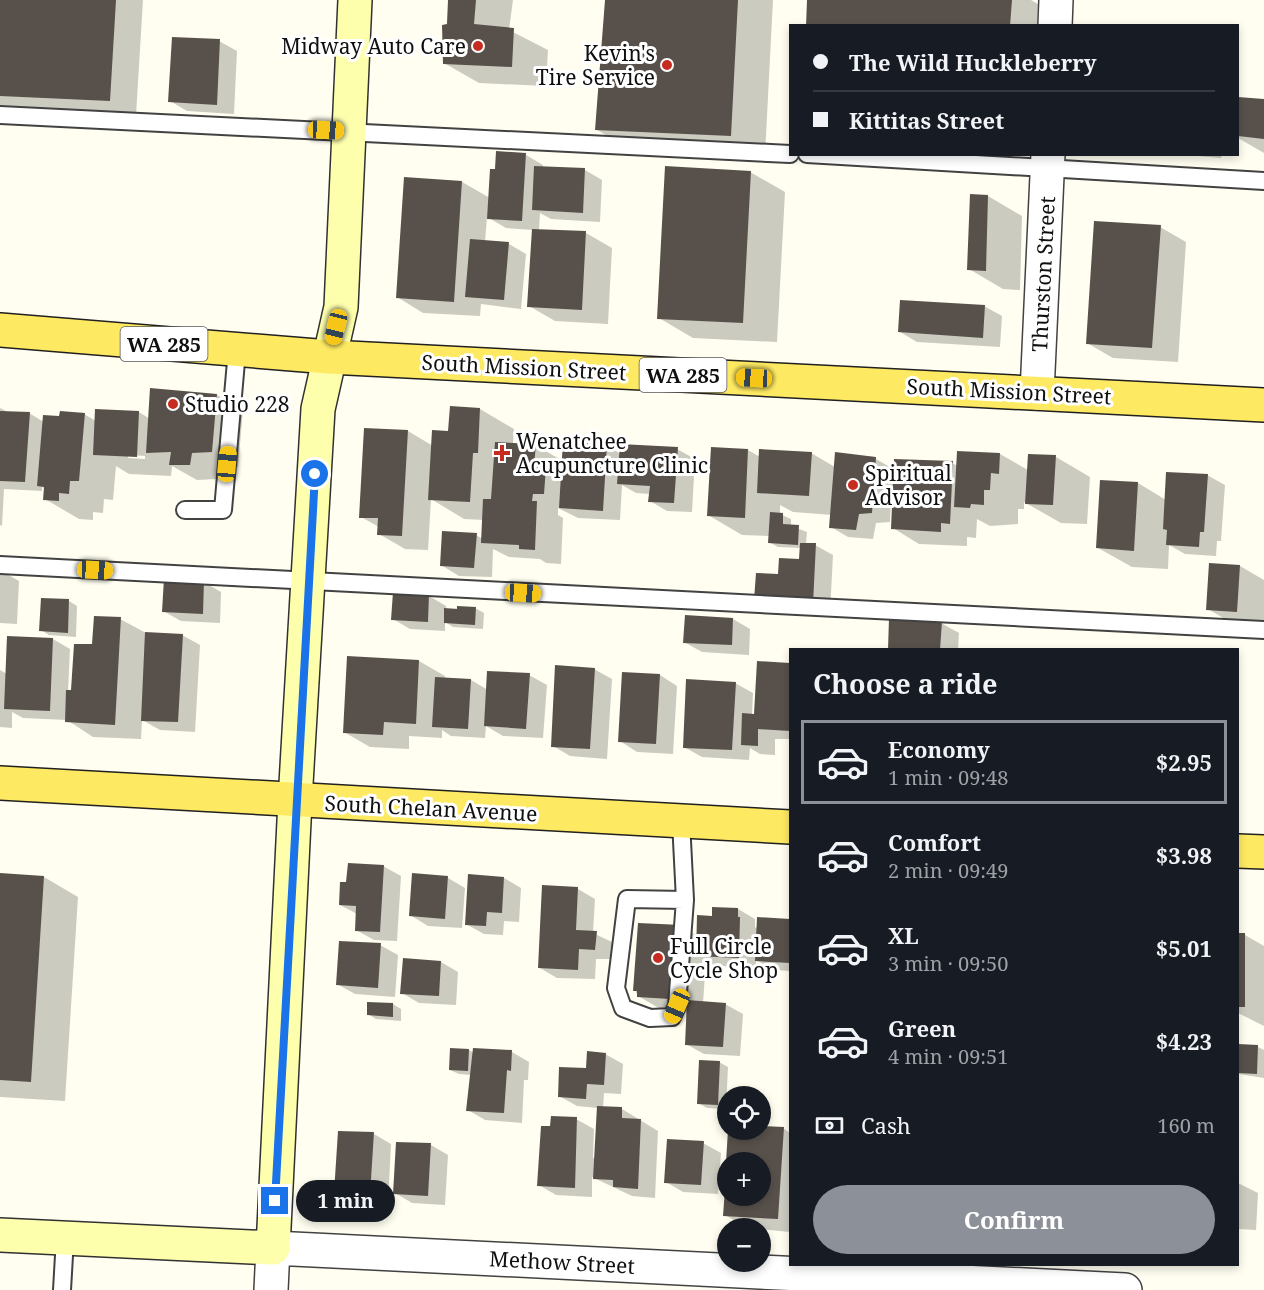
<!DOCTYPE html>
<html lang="en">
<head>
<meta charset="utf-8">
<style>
  :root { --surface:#171b24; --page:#20242c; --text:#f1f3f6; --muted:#9ea1a6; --line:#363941; --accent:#8c9099 }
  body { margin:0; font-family:"Noto Serif",serif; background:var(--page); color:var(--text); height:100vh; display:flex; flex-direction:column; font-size:22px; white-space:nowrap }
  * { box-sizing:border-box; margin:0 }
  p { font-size:20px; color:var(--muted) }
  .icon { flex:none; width:33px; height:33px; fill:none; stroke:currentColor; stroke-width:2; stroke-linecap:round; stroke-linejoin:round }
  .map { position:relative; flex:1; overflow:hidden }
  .side { position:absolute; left:789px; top:648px; width:450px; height:618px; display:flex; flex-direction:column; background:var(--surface); border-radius:0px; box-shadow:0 3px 9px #0003 }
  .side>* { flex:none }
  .hud { position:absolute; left:789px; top:24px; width:450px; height:132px; border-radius:0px; box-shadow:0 3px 9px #0003; display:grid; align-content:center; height:132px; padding:0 24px; background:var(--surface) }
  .buttons { position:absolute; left:717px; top:1086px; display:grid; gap:12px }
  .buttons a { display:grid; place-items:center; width:54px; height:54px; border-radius:50%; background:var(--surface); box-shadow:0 3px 9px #0003; font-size:30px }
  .end { position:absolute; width:27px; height:27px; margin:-14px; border:8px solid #1a73e8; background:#fff; box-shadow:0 0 0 3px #fff }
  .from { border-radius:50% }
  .bubble { position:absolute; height:42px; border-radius:21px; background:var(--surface); box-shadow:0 3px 9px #0003; font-size:20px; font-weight:700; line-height:42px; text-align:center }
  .car { position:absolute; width:18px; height:36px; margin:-18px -9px; border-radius:8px; box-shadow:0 0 4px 2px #0007; background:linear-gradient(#f5c518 24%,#345 0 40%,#f5c518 0 76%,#345 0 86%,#f5c518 0) }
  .hud b { display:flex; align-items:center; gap:21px; height:57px; font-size:22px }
  .hud b+b { border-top:2px solid var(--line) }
  .hud i { width:15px; height:15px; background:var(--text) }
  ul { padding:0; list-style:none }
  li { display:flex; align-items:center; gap:18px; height:84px; margin:0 12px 9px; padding:0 12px; border:3px solid transparent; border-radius:0px }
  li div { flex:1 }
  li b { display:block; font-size:22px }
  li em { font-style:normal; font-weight:700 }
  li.active { border-color:var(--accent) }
  li>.icon { width:54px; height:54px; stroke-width:1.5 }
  h2 { padding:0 24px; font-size:27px; line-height:72px }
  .pay { display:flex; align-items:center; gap:15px; height:66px; padding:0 24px; font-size:22px }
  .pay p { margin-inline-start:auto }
  .action { display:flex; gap:12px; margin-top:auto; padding:12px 24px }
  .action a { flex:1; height:69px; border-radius:36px; background:var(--accent); color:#fff; font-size:24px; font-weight:700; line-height:69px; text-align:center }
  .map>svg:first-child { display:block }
  .shadow { fill:#0003; fill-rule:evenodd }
  .building { fill:#58514b }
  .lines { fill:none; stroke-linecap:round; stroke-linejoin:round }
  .lane-casing { stroke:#424242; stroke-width:20 }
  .street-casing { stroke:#424242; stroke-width:36 }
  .secondary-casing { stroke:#313131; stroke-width:36 }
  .primary-casing { stroke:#202020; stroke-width:36 }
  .lane { stroke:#fff; stroke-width:16 }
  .street { stroke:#fff; stroke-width:33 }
  .secondary { stroke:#feffac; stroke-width:33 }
  .primary { stroke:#feea62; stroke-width:33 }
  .route { stroke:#1a73e8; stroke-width:8 }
  .poi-dot { fill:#c62c20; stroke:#fff; stroke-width:2 }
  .labels { text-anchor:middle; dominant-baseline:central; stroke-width:6; stroke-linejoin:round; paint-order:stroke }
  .shield { fill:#fff; stroke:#575757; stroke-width:1.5 }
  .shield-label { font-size:20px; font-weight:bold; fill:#0f0f0f }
  .poi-label { font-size:21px; fill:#0f0f0f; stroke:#fff; text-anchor:start }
  .street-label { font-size:21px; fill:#0f0f0f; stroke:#fff }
</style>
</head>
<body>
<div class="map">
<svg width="1264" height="1290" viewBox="0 0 1264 1290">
  <rect width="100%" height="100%" fill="#fffef1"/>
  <path class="shadow" d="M0,0h143l-7,115 -136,-2z
    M449,0h64l-4,30 39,20 -2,36 -67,-3 -35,-20z
    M606,0h167l-8,155 -134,-6 -34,-19z
    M808,0h223l7,4 -1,22h-230z
    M219,41l18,10 -3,63 -47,-3 -17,-10z
    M1238,98l26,2v53l-26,-15z
    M498,153l28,2 17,10v3l42,2 17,10 -2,42 -49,-3 -11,-6 -1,17 47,3 26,15 -4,76 -53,-3 -26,-15 4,-76 -27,-2 -19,-11 -2,25 24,2 17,10 -5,55 -40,-5 -1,12 -57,-3 -26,-16 65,-115 28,16z
    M1176,154h46l-1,4z
    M750,172l35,20 -8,150 -84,-4 -34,-20z
    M988,196l34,20 -2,74 -17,-1 -34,-20z
    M1160,227l26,15 -8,120 -65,-4 -26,-15z
    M984,306l18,10 -2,31 -83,-5 -17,-10z
    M217,395l26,15 -5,57 -20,1 -2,11 -19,1 -25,-14 -1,10 -42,-2 -13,-8 -3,34 -9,-1 -1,14 -10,-1v8l-14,-1 -34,-20 1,-10 -4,-2v4l-38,-2 -2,37 -2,-1v-117l8,4 21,1 15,9 40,-8 12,7 43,-9 11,7zM128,455l17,1v3l-17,-1z
    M451,408l29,1 34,20 -1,15 22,1 28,16 43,-16 15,9 56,-5 18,10 -3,53 -25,-1 -17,-10v-7l-14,-1 -14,-8 -2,35 -42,-2 -20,-10v7l5,3 -2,46 -15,-1 -6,-4 -31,-2 -16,-8 -1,28 -33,-1 -18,-11 35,-30 7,4 1,-19 -20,-1 -33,-20 -3,51 -23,-1 -26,-15v-7l-18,-10 47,-86 25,15 17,-14z
    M748,450l12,7 51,-4 24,14 41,-8 19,11 57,-7 6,3v-14l42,2 28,16 28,-13 34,20 -3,47 -26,-1 -37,-21v7h-6v15l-28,2 -13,-7 -1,19 -9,-1v9l-48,-2 -26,-16 1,-28h-3l-1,22 -14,1 -3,16 -25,-2 -17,-10 1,-12 -39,-3 -13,-7v9l11,5v7l16,6 -1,12 9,1 18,10 -3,58 -50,-37 21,-16v-12l-23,-1 -9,-5 1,-6 -28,-1 -34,-20z
    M1207,475l18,10 -4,56h-4l-1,15 -31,-2 -16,-9 -1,24 -36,-2 -34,-19 40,-65 28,17z
    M1240,566l24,14v50l-22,-1 -34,-20z
    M0,570l19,11 -2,43 -17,-1z
    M204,582l17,10 -1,31 -39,-2 -18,-10z
    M429,596l17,10v3l29,-1 9,5 -1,16 -30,-2 -8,-5v9l-35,-2 -17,-10z
    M69,601l8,5 -1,31 -27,-2 -8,-5z
    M686,617l47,2 17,10 -1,26 -47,-3 -18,-10z
    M120,619l26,14 36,2 18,10 -5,87 -35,-2 -18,-10 -1,19 -48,-2 -26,-17 -44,-2 -11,-6v16l-12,-1v-57l7,4 46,-35 17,10 -2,43h4l22,-46z
    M941,623l18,10 -1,17h-69z
    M419,661l26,15v3l26,1 17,10 41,-15 18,10 -4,53 -40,-2 -17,-10 -1,12 -34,-2 -9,-6v8l-33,-2v13l-39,-2 -26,-15z
    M758,663l32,1v75h-15v16l-15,-1 -10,-6 -1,12 -47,-3 -18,-10 51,-64 18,10 -1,22h3z
    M594,669l18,10 -5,80 -37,-3 -17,-10z
    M660,675l17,11 -4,68 -36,-2 -17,-11z
    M383,866l18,10 -4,65 -23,-1 -18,-10 1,-16 -17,-9 8,-22z
    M0,875l44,2 34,20 -13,204 -65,-4z
    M448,878l17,10 -3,40 -34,-2 -18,-11z
    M504,878l17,10 -2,34 -15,-1 -1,14 -19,-1 -18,-10z
    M544,887l34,2 17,10 -2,34 21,10 -1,16h-17l-1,20 -38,-1 -17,-10z
    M738,909l17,10v8l3,2v-11l32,2v51l-16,-1 -18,-10v7l-41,-1 -9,-5 -3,42 22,1 18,10 -3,42 -36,-2 -18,-10 2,-31 -24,-2 -26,-15 -3,-6 46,-63 17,9 15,-18z
    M1238,934l7,1 19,11v80l-26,-13z
    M380,945l18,10 -3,42 -40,-3 -18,-10z
    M441,962l17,10 -2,33 -37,-2 -17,-10z
    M393,1004l8,5v12l-25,-2 -8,-5z
    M1238,1045l20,2 6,3v28l-26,-4z
    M469,1050l5,3 38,-1 17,10 -1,18h-4l-2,43 -37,-3 -17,-10 3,-35 -12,-1 -9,-4z
    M605,1054l18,10 -2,30 -17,-1 -1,15 19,1 36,22 -3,67 -23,-2 -40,-19v20l-36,-2 -17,-10 12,-57 25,-9 18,10 -1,29h3l2,-50 -21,-2 -18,-10z
    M719,1062l9,5 -2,42 -19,-1 -9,-5z
    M783,1128l7,5v99l-42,-4 -23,-13 3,-45v26h32v-34h-32l2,-32z
    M374,1134l17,10 -3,60 -35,-2 -17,-10z
    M703,1143l18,10 -3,41 -35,-2 -17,-10z
    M431,1145l17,10 -3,50 -33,-2 -17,-10z
    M1238,1183l20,10 -2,37 -18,-1z"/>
  <path class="building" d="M0,0h116l-6,101 -110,-5z
    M448,0h28l-2,24 40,4 -2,39 -69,-3 -1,-39 5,-1z
    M605,0h133l-7,136 -136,-6z
    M807,0h205l-2,26h-204z
    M172,37l48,2 -3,66 -49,-3z
    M1238,97l26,2v40l-26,-3z
    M496,151l30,2 -4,68 -35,-2 3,-50h5z
    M534,166l51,2 -2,45 -51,-3z
    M665,166l86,5 -8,152 -86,-4z
    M404,177l58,4 -8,121 -58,-4z
    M970,194l18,1 -2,76 -19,-1z
    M1094,221l67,4 -9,123 -66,-4z
    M532,229l54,2 -4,79 -55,-3z
    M470,239l39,3 -5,58 -39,-3z
    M900,300l85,5 -2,33 -85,-6z
    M150,388l67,6 -5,58 -20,1 -2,12h-21l2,-13 -25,1z
    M450,406l30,2 -2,45h-5l-3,49 -42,-2 4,-70 16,1z
    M95,409l44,2 -2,46 -44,-2z
    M0,411l30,1 -5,70 -25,-1z
    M60,411l25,2 -6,68h-9l-1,13 -10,-1v8l-16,-1 1,-13 -7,-1 6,-71 16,1z
    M364,428l44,2 -6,106 -25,-1 1,-17h-19z
    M563,441l44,3 -4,67 -44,-3z
    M495,442l41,2 -2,22 12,1 -2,27h-11l-1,7h5l-2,49 -16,-1v-4l-38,-2 2,-44h8z
    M620,444l58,3 -4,56 -26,-1 2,-16 -33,-2z
    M711,447l37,2 -3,69 -38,-2z
    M759,449l53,3 -3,44 -52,-3z
    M957,451l43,2 -1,21 -8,-1 -1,17h-6v15l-13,-1 -1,4 -16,-1z
    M835,452l41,5 -4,56 -13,1 -3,16 -27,-2z
    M1028,454l28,1 -3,50 -28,-1z
    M894,459l59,2 -3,63 -9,-1v9l-50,-3z
    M1166,472l42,2 -4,58h-4l-1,15 -33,-2 1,-15 -4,-1z
    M1100,480l38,2 -4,69 -38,-3z
    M770,512l13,1v11l16,1 -1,20 -30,-2z
    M442,531l35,2 -3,35 -34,-2z
    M800,543h16l-3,61 -59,-4 2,-27 22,1 1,-16 20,1z
    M1209,563l31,2 -3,47 -31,-2z
    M164,578l40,2 -1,34 -41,-2z
    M393,592l36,2 -1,28 -37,-2z
    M41,598l28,1 -1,34 -29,-2z
    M457,606l19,1 -1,18 -31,-2v-15l13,1z
    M685,615l48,3 -1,27 -49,-2z
    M94,616l27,1 -6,108 -50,-3 1,-32h5l3,-46h18z
    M889,618l53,3 -2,29h-52z
    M145,632l38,2 -5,88 -37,-1z
    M7,636l46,2 -3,73 -46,-2z
    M347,656l72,4 -3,64 -32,-2 -1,13 -40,-2z
    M757,661l33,2v68l-32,-2v17l-17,-1 1,-32 12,1z
    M555,665l40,3 -5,81 -39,-2z
    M487,671l43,2 -4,56 -42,-3z
    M622,672l38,2 -4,70 -38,-2z
    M435,677l36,2 -3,50 -36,-2z
    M686,679l50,3 -4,68 -49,-2z
    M348,863l36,2 -4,67 -25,-1 1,-25 -17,-1 1,-23h6z
    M0,873l44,3 -13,206 -31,-2z
    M412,873l36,3 -3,43 -36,-3z
    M468,874l36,3 -2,36 -15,-1 -1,14 -21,-1z
    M542,885l36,2 -2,43 21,1 -2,19 -16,-1 -1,21 -40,-2z
    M712,907l26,1v9h2l-1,41 -43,-2 1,-41 15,1z
    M757,917l33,2v44l-35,-2z
    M638,923l44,2 -12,74 -33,-2v-6h-4z
    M1238,933h7v74h-7z
    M339,941l42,2 -3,45 -42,-3z
    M403,958l38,3 -2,35 -39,-2z
    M687,1000l39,3 -3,44 -38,-2z
    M367,1002l26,1v14l-26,-2z
    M1238,1044l20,1 -1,29 -19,-1z
    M450,1048l19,1 -1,22 -19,-1z
    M473,1048l39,2 -1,21 -4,-1 -3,43 -38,-2z
    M587,1051l19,2 -2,32 -17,-1 -1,15 -28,-2 1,-30 27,1z
    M699,1060l21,1 -2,44 -21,-1z
    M597,1106l25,1v11l19,1 -3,70 -25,-2v-7l-20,-1z
    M551,1116l26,1 -2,71 -38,-2 4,-60h9z
    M760,1126l24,1 -6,92 -55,-3 3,-41 2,21h32v-34h-34l2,-32h32z
    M338,1131l36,1 -4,63 -36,-2z
    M667,1139l37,2 -3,44 -37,-2z
    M396,1142l35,1 -3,53 -35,-2z"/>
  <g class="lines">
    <defs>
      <path id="lane" d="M0,115l790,39
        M807,154l457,27
        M185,510h38l14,-160
        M0,565l1264,65
        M681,821l4,79 -58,-1 -11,89 7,20 27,10 22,-1 5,-11 8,-106
        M62,1290l3,-52"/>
      <path id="street" d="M1055,26l1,-26
        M1037,393l11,-239
        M271,1290l2,-42 852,42"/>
      <path id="secondary" d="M0,1235l273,13 22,-447 23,-392 23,-102 14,-307"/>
      <path id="primary" d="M0,330l329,27 935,48
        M0,783l790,44
        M1238,851l26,1"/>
    </defs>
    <use href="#lane" class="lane-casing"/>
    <use href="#street" class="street-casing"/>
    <use href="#secondary" class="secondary-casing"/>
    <use href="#primary" class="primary-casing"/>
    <use href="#lane" class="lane"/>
    <use href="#street" class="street"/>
    <use href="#secondary" class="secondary"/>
    <use href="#primary" class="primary"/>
  </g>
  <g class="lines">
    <path class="route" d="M275,1201l40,-727"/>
  </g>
  <g class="poi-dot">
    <circle cx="478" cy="46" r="6"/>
    <circle cx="667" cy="65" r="6"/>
    <circle cx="173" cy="404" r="6"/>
    <path d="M499 444h6v6h6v6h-6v6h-6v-6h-6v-6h6z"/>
    <circle cx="853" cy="485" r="6"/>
    <circle cx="658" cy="958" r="6"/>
  </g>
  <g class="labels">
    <g class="shield">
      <rect x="120.5" y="327" width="87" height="34" rx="4.5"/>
      <rect x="639.5" y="358" width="87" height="34" rx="4.5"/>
    </g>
    <g class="shield-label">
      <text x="164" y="344">WA 285</text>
      <text x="683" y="375">WA 285</text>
    </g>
    <g class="poi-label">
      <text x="466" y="46" text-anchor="end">Midway Auto Care</text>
      <text x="655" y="53" text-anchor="end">Kevin's<tspan x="655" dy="24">Tire Service</tspan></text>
      <text x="185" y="404">Studio 228</text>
      <text x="516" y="441">Wenatchee<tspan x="516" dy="24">Acupuncture Clinic</tspan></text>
      <text x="865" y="473">Spiritual<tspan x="865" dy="24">Advisor</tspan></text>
      <text x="670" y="946">Full Circle<tspan x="670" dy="24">Cycle Shop</tspan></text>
    </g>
    <g class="street-label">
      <text transform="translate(1043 274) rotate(-87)">Thurston Street</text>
      <text transform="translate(524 367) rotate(3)">South Mission Street</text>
      <text transform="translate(1009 391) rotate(3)">South Mission Street</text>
      <text transform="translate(431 808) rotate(3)">South Chelan Avenue</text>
      <text transform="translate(562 1262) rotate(3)">Methow Street</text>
    </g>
  </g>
</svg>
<div class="buttons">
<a><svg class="icon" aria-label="locate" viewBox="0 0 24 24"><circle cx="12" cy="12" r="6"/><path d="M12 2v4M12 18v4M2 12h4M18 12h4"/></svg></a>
<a>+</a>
<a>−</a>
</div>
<i class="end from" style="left:315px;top:474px"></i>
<i class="end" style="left:275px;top:1201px"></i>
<div class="bubble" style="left:296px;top:1180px;width:99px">1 min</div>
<i class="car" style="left:326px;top:130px;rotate:93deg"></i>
<i class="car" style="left:336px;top:327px;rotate:194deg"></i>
<i class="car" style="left:754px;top:378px;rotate:273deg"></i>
<i class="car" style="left:227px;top:464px;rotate:5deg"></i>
<i class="car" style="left:95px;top:570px;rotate:93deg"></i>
<i class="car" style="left:523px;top:593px;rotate:93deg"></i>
<i class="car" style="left:677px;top:1006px;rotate:203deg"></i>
<div class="hud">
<b><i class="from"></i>The Wild Huckleberry</b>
<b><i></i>Kittitas Street</b>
</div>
<section class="side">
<h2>Choose a ride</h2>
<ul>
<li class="active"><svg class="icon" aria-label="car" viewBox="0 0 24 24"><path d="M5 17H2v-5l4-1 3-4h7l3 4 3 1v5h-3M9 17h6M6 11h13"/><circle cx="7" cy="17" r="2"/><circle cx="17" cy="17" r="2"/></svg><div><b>Economy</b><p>1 min · 09:48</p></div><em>$2.95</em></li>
<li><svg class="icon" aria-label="car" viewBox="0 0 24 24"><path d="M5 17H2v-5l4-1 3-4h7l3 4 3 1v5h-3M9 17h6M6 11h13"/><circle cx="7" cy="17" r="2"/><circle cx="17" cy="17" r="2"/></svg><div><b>Comfort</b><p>2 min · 09:49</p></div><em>$3.98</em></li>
<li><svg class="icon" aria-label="car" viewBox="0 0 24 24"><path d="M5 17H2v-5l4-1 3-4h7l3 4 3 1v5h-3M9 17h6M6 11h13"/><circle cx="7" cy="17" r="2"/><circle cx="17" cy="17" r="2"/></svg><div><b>XL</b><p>3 min · 09:50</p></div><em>$5.01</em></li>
<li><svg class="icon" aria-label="car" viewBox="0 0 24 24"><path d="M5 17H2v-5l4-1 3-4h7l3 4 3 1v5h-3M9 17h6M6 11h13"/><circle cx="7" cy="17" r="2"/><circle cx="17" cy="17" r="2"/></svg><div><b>Green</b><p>4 min · 09:51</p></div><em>$4.23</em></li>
</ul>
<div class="pay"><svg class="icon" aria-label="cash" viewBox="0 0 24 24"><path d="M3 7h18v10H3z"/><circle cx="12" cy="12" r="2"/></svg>Cash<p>160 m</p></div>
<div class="action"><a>Confirm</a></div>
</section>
</div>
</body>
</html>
